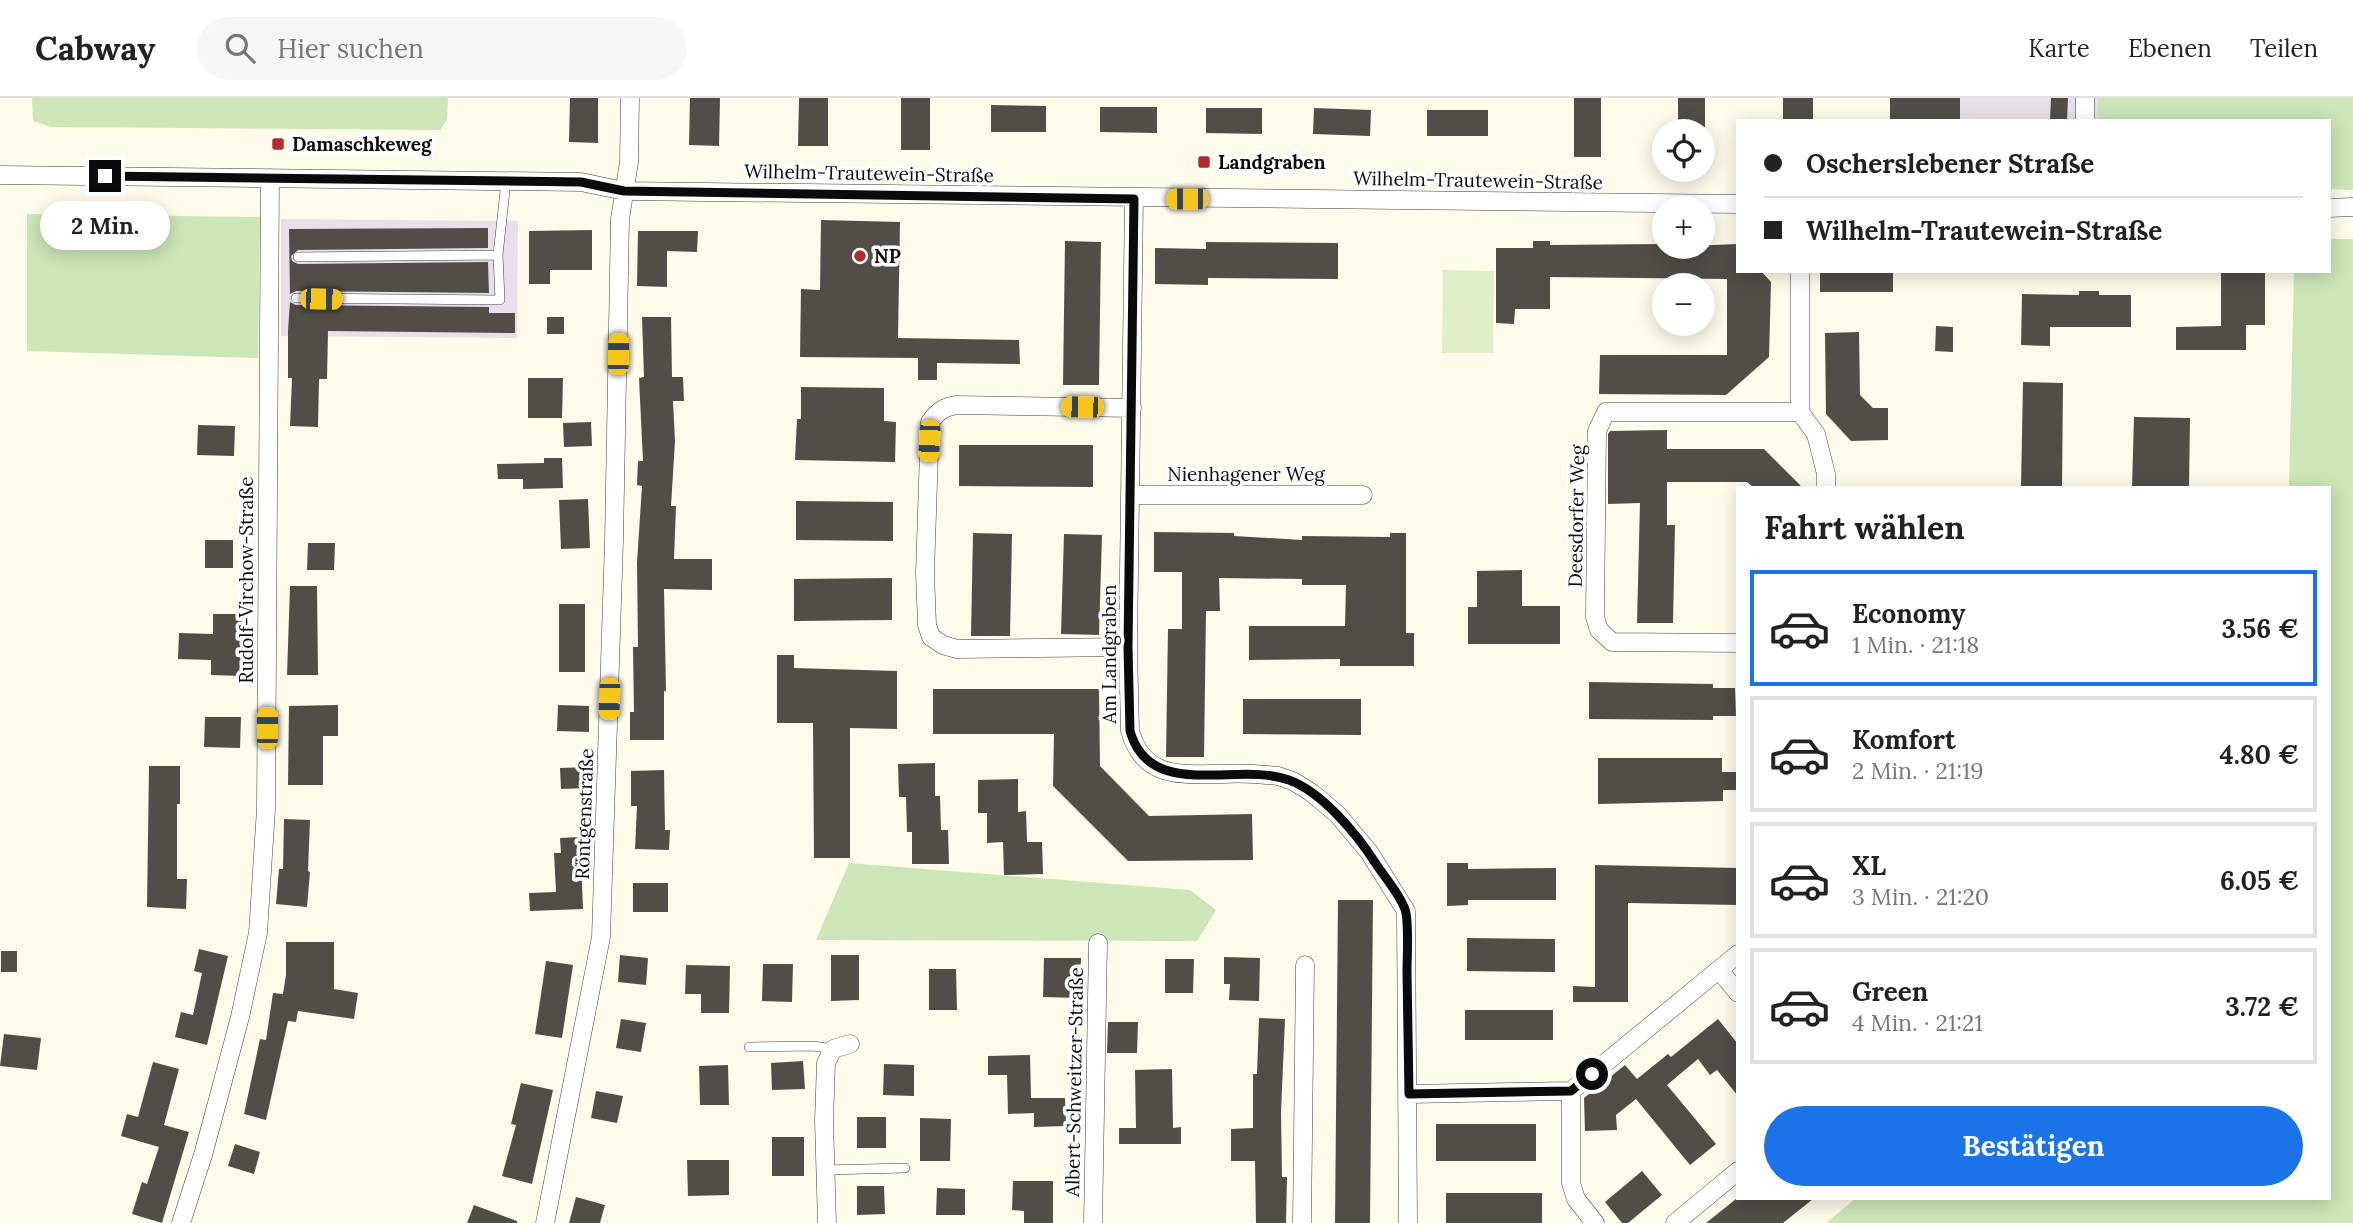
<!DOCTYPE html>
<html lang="de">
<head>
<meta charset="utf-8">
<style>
  :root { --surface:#fff; --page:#f6f6f6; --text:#222; --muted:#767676; --line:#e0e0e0; --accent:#1a73e8 }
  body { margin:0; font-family:Lora,serif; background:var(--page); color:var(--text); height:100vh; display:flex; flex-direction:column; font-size:26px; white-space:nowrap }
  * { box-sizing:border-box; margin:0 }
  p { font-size:23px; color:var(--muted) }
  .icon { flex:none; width:38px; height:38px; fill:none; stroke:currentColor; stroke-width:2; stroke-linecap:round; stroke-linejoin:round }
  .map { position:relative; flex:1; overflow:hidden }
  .side { position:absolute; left:1736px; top:388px; width:595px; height:714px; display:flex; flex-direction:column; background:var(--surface); border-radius:0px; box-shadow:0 4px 18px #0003 }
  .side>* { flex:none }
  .top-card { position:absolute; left:1736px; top:21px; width:595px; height:154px; border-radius:0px; box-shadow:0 4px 18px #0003; display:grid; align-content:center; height:154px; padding:0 28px; background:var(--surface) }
  .controls { position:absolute; left:1652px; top:21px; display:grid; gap:14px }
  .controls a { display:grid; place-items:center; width:63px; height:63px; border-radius:50%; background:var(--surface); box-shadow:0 4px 18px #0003; font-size:35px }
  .end { position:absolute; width:32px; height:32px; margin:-16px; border:9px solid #0b0b0b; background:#fff; box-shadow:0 0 0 4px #fff }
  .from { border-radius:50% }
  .bubble { position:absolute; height:49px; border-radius:24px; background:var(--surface); box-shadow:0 4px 18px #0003; font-size:23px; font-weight:700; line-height:49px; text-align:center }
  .car { position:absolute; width:21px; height:42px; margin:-21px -10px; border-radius:9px; box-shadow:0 0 5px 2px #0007; background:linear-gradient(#f5c518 24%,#345 0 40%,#f5c518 0 76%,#345 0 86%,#f5c518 0) }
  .top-card b { display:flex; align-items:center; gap:24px; height:66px; font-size:26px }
  .top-card b+b { border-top:2px solid var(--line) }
  .top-card i { width:18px; height:18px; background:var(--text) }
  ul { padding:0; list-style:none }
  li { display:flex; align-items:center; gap:21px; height:116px; margin:0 14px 10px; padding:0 14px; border:4px solid var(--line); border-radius:0px }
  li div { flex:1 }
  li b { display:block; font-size:26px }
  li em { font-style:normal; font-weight:700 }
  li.active { border-color:var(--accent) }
  li>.icon { width:63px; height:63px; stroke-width:1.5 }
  h2 { padding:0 28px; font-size:32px; line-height:84px }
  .cta { display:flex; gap:14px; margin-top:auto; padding:14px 28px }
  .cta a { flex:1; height:80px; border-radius:42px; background:var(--accent); color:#fff; font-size:28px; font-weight:700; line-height:80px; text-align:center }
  header { display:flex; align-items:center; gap:42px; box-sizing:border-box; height:98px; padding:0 35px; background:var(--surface); border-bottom:2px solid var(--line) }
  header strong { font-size:33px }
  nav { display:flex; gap:38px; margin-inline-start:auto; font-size:24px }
  .search { width:490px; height:63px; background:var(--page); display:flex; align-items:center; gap:18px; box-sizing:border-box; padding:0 24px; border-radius:38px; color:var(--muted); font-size:26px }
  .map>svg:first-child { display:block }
  .industrial { fill:#e9dfea }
  .green { fill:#cce6b7 }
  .pitch { fill:#deeec8 }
  .building { fill:#534d48 }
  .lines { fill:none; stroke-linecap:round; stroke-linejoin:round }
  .lane-casing { stroke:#3e3e3e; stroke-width:10 }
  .street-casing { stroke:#3e3e3e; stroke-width:19 }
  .lane { stroke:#fff; stroke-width:9 }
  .street { stroke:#fff; stroke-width:18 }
  .route { stroke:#0b0b0b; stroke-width:9 }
  .poi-dot { fill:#b32c2b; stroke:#fff; stroke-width:2.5 }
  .labels { text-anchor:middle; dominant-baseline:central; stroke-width:7; stroke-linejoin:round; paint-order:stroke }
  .poi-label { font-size:19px; font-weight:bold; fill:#0b0b0b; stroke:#fff; text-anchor:start }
  .street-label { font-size:19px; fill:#0b0b0b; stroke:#fff }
</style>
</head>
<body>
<header>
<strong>Cabway</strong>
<div class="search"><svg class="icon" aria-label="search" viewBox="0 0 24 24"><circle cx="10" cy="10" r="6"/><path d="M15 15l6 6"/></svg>Hier suchen</div>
<nav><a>Karte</a><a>Ebenen</a><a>Teilen</a></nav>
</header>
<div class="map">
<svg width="2353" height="1125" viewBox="0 0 2353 1125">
  <rect width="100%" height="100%" fill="#fefbea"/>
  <path class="industrial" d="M1935,0h163v23h-164z
    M281,121l237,2 -1,117 -236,-2z"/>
  <path class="green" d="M32,0h416l-1,22 -7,10 -389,-3 -18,-6z
    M2098,0h255v92l-24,-1v-68h-231z
    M27,116l233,3 -2,141 -231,-7z
    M2329,141h24v984h-527l29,-24h474v-711h-40l5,-217h35z
    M849,765l341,27 26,20 -19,31 -381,-1z"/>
  <path class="pitch" d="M1443,172l51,1 -1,82h-51z"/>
  <path class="building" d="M570,0h28v45l-29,-1z
    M690,0h30l-1,48 -30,-1z
    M799,0h29v48h-30z
    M901,0h29v52h-29z
    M1574,0h27v59h-27z
    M1678,0h27v33h-27z
    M1783,0h30v23h-30z
    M1890,0h70v23h-70z
    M2051,0h17l-1,23h-17z
    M991,7l55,1v26h-55z
    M1100,9h57v26l-57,-1z
    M1206,10h56v26l-56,-1z
    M1314,10l57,2 -1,26 -57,-2z
    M1427,12h61v26h-61z
    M821,122l79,2 -2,116 121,2 1,24 -83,-1v17h-19v-22l-118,-1 1,-68 19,1z
    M488,130v20l-190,2 -7,6 1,5 6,3 190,-2 1,31 -193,-2 -6,3 -1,-65z
    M592,132v40h-42v14h-21v-53z
    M638,133h60l-1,21 -30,-1v36l-30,-1z
    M1065,143l36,1 -2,143h-36z
    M1533,143h17v4l114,-1v3l74,-3v27h23l10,11 -2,75 -43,38 -127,-1 1,-39h127v-76l-177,-2v32h-35l-1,15 -18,-1v-75h37z
    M1206,144l132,1v36l-130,-1v7l-53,-1v-36l51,1z
    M1820,173h73v21h-73z
    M2221,173h44v54h-19v25h-70v-23l45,-1z
    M2079,193h20v4h32v32h-81v19l-29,-1 1,-51 57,1z
    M290,204l6,3 193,2v6h26v20l-187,-2 -1,48h-8l-1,48 -28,-1 2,-48h-4v-47z
    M547,219h17v17h-17z
    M642,219h29l1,60h11l1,24h-11l2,40 -4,65h5l-2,53h38v31l-48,-1 2,102h-2v49h-34v-28h4l-1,-65h5l-1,-84 5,-77 -5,-1 1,-24h5l-4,-83 5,-1z
    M1936,228l17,1v25l-18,-1z
    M1859,234l1,63 13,13h15v32l-37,1 -25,-27 -1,-81z
    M528,280h35l-1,40h-34z
    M2023,284l40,1 -1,105h-41z
    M801,289l83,1v33l12,1 -1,40 -100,-2 2,-41h4z
    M2134,319l56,1 -1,70h-57z
    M591,324l1,24 -28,1 -1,-24z
    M198,327l37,1 -1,30 -37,-1z
    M1667,332v19h97l39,39h-49l-7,-6h-80v43h8l-2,98h-36l3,-120 -32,1v-70l2,-3z
    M959,347h134v42l-134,-1z
    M544,360h18l1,30 -40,1v-10h-25l-1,-15 47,-1z
    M588,401l2,49 -29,1 -2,-49z
    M796,403l97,1v39l-97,-1z
    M1154,434l80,1v3l68,4v-4l88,1v-4h16v100h8v33h-74v-7l-91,1v-34h96l1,-41h-44v-6l-83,-1 1,33h-14l-2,146h-38l2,-128h14v-57h-28z
    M973,435l39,1 -2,102h-39z
    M1064,436l38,1 -3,100 -38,-1z
    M205,442h28v28h-28z
    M308,445h27l-1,27h-27z
    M1522,472v36h38v38h-92v-37h9v-36z
    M892,480v42l-98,1v-42z
    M290,488h27l1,89h-31z
    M559,506h26v68h-26z
    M213,516h29l-1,62 -30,-1v-15l-33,-1 1,-26 34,1z
    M777,557h17v13l103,3v58l-47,-1v130h-36l-1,-135h-36z
    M1589,584l124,2v4h22l1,28h-23v4l-124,-1z
    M933,591h166l1,77 49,50 103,-2 1,46 -125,1 -75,-75 1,-52h-121z
    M1243,601h118v36l-118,-1z
    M338,607v31h-15v49h-35l1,-79z
    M558,607l31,1v26l-32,-1z
    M205,619h36l-1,31 -36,-1z
    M1598,660h124v14h16v18h-15v11l-125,3z
    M935,665v33h5l1,34h7l1,34h-37v-32h-5l-1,-35h-7l-1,-33z
    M149,668h31v38h-3v75h10l-1,30 -39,-2z
    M588,669l1,21 -28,1 -1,-21z
    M664,672l1,60h5l-1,20 -34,-1 2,-43h-6v-35z
    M1018,681v33l8,-1 1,31h15l1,32 -39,1 -1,-33 -16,1v-30h-9v-33z
    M284,721l26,1 -2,51 2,1 -3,35 -31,-3 3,-35h4z
    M580,739l3,72 -53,2 -1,-18 27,-1 -2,-39h7l-1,-15z
    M1447,765h21v6l88,-1v32h-88v5l-21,1z
    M1595,767l143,3v37l-110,-2v99h-55v-16l22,1z
    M633,785h35v29h-35z
    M1338,802h35l-3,323h-35z
    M1467,840l88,1v33l-88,-1z
    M286,844h48v47l24,4 -4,26 -56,-8 -2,11 -8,-1 -22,99 -22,-6 16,-75 6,1 7,-47 10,1 3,-19z
    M199,851l29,7 -21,89 -32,-8 6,-25 12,3 9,-42 -8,-2z
    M1,853h16v21h-16z
    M620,857l28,3 -2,27 -28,-3z
    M831,857h28v45l-28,1z
    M1224,859l36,1 -1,43 -30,-1 1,-16h-6z
    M1044,860h37l-1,40 -37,-1z
    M1165,861h29l-1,34h-28z
    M546,863l27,4 -11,73 -27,-4z
    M763,866h30l-1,38 -30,-1z
    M686,867l44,1 -1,47h-28v-19h-16z
    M929,871h27l1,41h-28z
    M1465,912h88v30h-88z
    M1259,920l26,1 -4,93 1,65h5l-1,46h-30l-1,-62h-24v-32l22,-1v-54h4z
    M621,921l25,4 -5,29 -25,-4z
    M1718,921l20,25v52l-21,-26 -7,5 -12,-16 -31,26 49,59 -26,21 -54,-66 -20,16 1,15 -32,1 -1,-33 41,-33 12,14 31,-25 3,3z
    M1108,924h30l-1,31h-30z
    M4,936l37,4 -4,32 -37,-4z
    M1030,957l1,43h34l1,28 -32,1v-14l-26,1 -1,-39h-19v-19z
    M803,963l2,28 -33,1 -1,-27z
    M153,964l26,7 -15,56 25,7 -27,91 -30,-9 10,-32 5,2 12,-37 -38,-11 6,-22 11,3z
    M884,966l30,1v31l-31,-1z
    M728,967l1,40h-29l-1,-39z
    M1172,971l1,59 8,-1v17h-62v-16h17l-1,-58z
    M521,985l32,7 -21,94 -30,-8 14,-51 -5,-1z
    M596,993l27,5 -6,27 -26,-5z
    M857,1019h29v31h-29z
    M920,1020l31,1 -1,42h-30z
    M1436,1026h100v37h-100z
    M772,1039h32v39h-32z
    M235,1046l25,8 -6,22 -26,-8z
    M687,1062h42v35l-41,1z
    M1642,1073l20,24 -34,28h-6l-17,-21z
    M1013,1083h40v42h-29v-12l-12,-1z
    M857,1088h27l1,28 -28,1z
    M937,1090l28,1v26h-29z
    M1446,1095h96v30h-96z
    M576,1099l29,8 -5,18h-31z
    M1736,1101h77l-30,24h-77z
    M474,1107l43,16v2h-50z"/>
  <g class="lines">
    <defs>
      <path id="lane" d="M298,159l200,-2
        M296,200l204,2 -2,-45 8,-74
        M749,949l64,-1 20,3
        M826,1072l79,-2"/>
      <path id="street" d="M2085,0v23
        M0,77l581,7 43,9 1114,13
        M1134,101l-6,448 2,84c14,49 52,43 93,43 18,-1 37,0 55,2l15,5 19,12 25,21 32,38 37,59 2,312
        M2329,110l24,-1
        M1800,173v141l16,22 10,40v14
        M1130,397h233
        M1738,545l-126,-1 -13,-12 -4,-13 2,-186 9,-19h194
        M1128,549l-171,2 -14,-4 -12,-8 -4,-12 -2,-52 5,-151c8,-11 14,-15 27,-17l175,3
        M1719,872l19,23
        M1571,993v92l5,16 19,24
        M1409,996l162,-3 167,-137
        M181,1125l22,-68 17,-63 20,-75 18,-84 8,-124 4,-631
        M545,1125l56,-286 13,-396 6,-322 9,-57 1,-64
        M827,1125l-3,-102 2,-58 7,-14 17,-5
        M1093,1125l5,-280
        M1302,1125l3,-258
        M1675,1125l63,-52"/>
    </defs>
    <use href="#lane" class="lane-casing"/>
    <use href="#street" class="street-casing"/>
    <use href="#lane" class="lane"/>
    <use href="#street" class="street"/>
  </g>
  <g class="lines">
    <path class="route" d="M105,78l476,6 43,9 510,8 -6,448 2,84c20,71 107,30 159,49 33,12 68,54 87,84 8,12 28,36 30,49 3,19 1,40 1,59 1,41 1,81 2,122l162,-3 21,-17"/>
  </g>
  <g class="poi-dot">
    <rect x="271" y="39" width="14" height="14" rx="3.5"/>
    <rect x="1197" y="57" width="14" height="14" rx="3.5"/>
    <circle cx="860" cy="158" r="7"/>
  </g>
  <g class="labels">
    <g class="poi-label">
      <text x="292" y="46">Damaschkeweg</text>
      <text x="1218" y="64">Landgraben</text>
      <text x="874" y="158">NP</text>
    </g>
    <g class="street-label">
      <text transform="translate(869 75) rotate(1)">Wilhelm-Trautewein-Straße</text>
      <text transform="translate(1478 82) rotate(1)">Wilhelm-Trautewein-Straße</text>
      <text x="1246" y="376">Nienhagener Weg</text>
      <text transform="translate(1576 418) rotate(-89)">Deesdorfer Weg</text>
      <text transform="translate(246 482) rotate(-90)">Rudolf-Virchow-Straße</text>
      <text transform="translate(1109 556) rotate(-90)">Am Landgraben</text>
      <text transform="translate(584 716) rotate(-88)">Röntgenstraße</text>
      <text transform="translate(1074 984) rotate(-89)">Albert-Schweitzer-Straße</text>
    </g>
  </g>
</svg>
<div class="controls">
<a><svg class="icon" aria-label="locate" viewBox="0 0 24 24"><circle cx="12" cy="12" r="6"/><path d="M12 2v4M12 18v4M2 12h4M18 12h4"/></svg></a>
<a>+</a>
<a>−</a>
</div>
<i class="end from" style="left:1592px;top:976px"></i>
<i class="end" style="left:105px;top:78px"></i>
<div class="bubble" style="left:40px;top:103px;width:130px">2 Min.</div>
<i class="car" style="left:1187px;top:101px;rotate:270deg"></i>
<i class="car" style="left:321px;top:201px;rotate:91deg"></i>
<i class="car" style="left:618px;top:256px;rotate:1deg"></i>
<i class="car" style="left:1082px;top:309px;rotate:271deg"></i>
<i class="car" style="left:929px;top:343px;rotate:183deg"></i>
<i class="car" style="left:609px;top:601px;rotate:182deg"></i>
<i class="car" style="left:267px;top:630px;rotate:0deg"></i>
<div class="top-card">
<b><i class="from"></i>Oscherslebener Straße</b>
<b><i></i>Wilhelm-Trautewein-Straße</b>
</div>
<section class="side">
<h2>Fahrt wählen</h2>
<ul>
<li class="active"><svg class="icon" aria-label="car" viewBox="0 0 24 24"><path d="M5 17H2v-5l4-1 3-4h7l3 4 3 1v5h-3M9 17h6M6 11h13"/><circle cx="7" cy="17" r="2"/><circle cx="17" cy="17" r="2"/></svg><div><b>Economy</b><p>1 Min. · 21:18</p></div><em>3.56 €</em></li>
<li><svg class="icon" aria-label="car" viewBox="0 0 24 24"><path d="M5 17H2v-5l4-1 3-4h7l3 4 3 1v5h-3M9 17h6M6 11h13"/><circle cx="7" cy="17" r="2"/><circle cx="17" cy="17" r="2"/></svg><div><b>Komfort</b><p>2 Min. · 21:19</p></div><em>4.80 €</em></li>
<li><svg class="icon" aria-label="car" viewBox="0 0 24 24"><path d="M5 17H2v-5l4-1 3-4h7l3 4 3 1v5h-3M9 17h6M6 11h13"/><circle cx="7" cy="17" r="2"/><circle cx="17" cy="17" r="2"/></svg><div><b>XL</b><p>3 Min. · 21:20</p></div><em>6.05 €</em></li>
<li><svg class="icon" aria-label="car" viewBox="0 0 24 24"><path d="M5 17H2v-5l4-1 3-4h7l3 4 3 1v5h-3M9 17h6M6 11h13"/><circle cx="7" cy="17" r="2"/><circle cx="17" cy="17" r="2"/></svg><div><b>Green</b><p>4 Min. · 21:21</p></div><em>3.72 €</em></li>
</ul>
<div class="cta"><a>Bestätigen</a></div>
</section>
</div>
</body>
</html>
